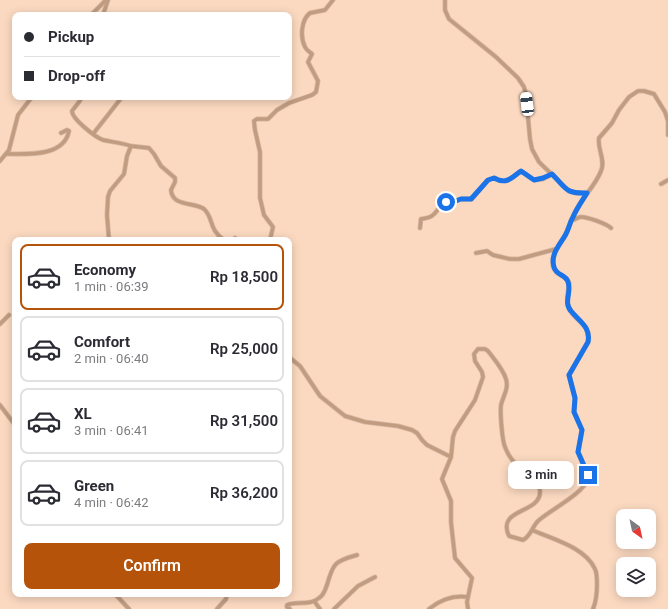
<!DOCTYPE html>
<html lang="en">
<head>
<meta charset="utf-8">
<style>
  :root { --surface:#fff; --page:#f7f7f7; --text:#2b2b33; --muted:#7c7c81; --line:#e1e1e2; --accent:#b45309 }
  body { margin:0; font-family:Roboto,sans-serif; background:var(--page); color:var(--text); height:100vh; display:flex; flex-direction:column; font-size:15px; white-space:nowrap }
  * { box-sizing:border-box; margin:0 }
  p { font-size:13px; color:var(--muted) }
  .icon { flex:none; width:22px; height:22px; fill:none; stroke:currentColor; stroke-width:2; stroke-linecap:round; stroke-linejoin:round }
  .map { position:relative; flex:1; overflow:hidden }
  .details { position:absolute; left:12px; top:237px; width:280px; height:360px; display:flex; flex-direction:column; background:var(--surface); border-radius:8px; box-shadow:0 2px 10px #0003 }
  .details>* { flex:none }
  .top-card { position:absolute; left:12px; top:12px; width:280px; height:88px; border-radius:8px; box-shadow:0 2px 10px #0003; display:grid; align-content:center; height:88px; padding:0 12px; background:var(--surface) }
  .needle { width:26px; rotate:147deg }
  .controls { position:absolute; left:616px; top:509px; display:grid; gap:8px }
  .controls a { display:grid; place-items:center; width:40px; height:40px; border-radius:8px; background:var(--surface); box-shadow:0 2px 10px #0003; font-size:20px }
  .end { position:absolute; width:18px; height:18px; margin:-9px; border:5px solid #1a73e8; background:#fff; box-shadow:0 0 0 2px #fff }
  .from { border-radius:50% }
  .bubble { position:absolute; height:28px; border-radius:8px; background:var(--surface); box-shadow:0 2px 10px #0003; font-size:13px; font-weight:600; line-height:28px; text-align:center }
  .car { position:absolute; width:12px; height:24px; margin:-12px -6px; border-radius:5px; box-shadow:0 0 3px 1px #0007; background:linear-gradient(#fff 24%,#345 0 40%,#fff 0 76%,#345 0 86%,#fff 0) }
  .top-card b { display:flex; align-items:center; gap:14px; height:38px; font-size:15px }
  .top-card b+b { border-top:1px solid var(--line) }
  .top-card i { width:10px; height:10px; background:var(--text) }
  ul { padding:7px 0 0; list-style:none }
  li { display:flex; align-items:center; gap:12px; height:66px; margin:0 8px 6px; padding:0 4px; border:2px solid var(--line); border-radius:8px }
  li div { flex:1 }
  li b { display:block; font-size:15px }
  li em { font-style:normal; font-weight:600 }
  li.on { border-color:var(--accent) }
  li>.icon { width:36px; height:36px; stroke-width:1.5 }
  .action { display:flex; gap:8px; margin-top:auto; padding:8px 12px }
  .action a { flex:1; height:46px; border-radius:8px; background:var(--accent); color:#fff; font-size:16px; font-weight:600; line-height:46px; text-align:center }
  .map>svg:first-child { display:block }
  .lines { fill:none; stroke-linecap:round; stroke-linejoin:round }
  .minor-casing { stroke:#d6b8a3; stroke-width:5 }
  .minor { stroke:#c19c81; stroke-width:3.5 }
  .route { stroke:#1a73e8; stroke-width:5 }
</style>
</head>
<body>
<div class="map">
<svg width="668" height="609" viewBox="0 0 668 609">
  <rect width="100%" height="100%" fill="#fbd9c1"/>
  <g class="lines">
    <defs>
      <path id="minor" d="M445,0v10l4,9 47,38 22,21 6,9 2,8 4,44 2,10 7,13 30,29 6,2h12
        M91,15l15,-15
        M103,15l5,-15
        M82,97l-3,5 -7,9c0,8 23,26 31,29 9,2 19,3 28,6l-4,10 -3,18 -14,17 -2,6 -1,18 2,25
        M93,134l29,-37
        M131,146l18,2 5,6 7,12 14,12v4l-4,8c1,17 24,12 33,19 10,9 4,20 20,31
        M7,154c20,0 57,3 62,-23l-2,-1 -6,3
        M0,161l9,-11 9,-35 14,-18
        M661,184l7,-4
        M571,221c3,-1 6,-3 9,-4 6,-1 27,7 31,11
        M420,228l1,-9c16,-2 13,-7 23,-17l6,1 11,-4h11l16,-19 6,-2c13,7 17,0 27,-7l13,9 9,-1 9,-5
        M235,238l2,2
        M270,240l3,-13 -9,-12 -4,-17v-46l-5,-22 -1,-9 3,-2h11l9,-9 12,-7 23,-8 4,-3 2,-11 -10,-19 4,-8c-2,-2 -5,-3 -7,-7 -5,-10 -4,-27 5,-34l15,-3 8,-10
        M476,253l11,-2 6,4 17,4h9l37,-10
        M0,324l9,-9
        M289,357l11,9 20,30 25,20 20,6 33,4 14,4 5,3 5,7 5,5 24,12
        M0,405l15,20
        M532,530c20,9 53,17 63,39 2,4 2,10 2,15 0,8 -1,18 -4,25
        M115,594l14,15
        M314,601l6,8
        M217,609l9,-10 1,-5
        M290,609l-3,-2v-2c10,-4 23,1 32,-7 5,-3 6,-8 8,-13 6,-22 8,-24 30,-30
        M334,609l24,-23 17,-9
        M429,609c11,-9 25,-14 39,-12
        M468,609l-1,-7 5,-24 -17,-20 -4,-36v-21l-9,-22 9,-22 2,-20 2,-6 20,-31 8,-23 -1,-5 -7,-11 -1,-7 4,-5h7l3,2c6,8 15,18 18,28 3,10 -3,17 -5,26 -1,7 1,35 4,42 3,8 8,15 14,20 7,7 21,14 21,25 0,22 -44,16 -31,44l14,4c8,-4 9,-13 15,-19 12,-11 45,-27 50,-42l-2,-10 -8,-17 4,-22 -8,-18 1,-14 -6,-23 19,-33c4,-19 -14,-20 -19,-34 -4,-8 0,-17 0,-25 -3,-9 -14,-7 -16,-17 -2,-13 7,-21 12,-31 5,-9 7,-19 13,-28 7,-12 18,-23 23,-36 5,-11 -4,-22 -2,-33l13,-15 7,-13 10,-13 9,-6h6l10,3 11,18 3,9v14"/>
    </defs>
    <use href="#minor" class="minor-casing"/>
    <use href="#minor" class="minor"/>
  </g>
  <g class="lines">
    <path class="route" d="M446,202l4,1 11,-4h10l17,-19 6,-2c13,7 17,0 27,-7l13,9 9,-2 9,-4c14,14 13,20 35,19 -5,8 -10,15 -14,24 -3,5 -4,11 -7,17 -6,11 -16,20 -12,33 2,9 12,7 14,15 4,10 -5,20 3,29 8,10 20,16 17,31l-19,33 6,23 -1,14 8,18 -4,22 10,23"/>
  </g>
</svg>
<div class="controls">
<a><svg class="needle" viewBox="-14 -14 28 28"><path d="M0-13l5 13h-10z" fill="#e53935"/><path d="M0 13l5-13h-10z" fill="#7c7c81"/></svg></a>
<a><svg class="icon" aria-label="layers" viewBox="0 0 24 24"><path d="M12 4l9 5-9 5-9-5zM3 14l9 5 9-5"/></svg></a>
</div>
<i class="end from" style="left:446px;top:202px"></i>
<i class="end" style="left:588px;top:475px"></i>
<div class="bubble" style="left:508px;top:461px;width:66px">3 min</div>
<i class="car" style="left:527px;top:104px;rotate:353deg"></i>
<div class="top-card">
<b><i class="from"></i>Pickup</b>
<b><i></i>Drop-off</b>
</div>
<section class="details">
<ul>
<li class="on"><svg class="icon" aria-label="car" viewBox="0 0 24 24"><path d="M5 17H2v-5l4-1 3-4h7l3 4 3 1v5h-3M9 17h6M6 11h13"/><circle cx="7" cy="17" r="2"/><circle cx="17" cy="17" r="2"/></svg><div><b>Economy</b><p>1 min · 06:39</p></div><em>Rp 18,500</em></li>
<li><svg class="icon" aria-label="car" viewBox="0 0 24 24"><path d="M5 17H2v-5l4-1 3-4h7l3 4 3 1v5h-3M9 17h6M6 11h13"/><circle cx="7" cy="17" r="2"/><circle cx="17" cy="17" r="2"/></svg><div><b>Comfort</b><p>2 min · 06:40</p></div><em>Rp 25,000</em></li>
<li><svg class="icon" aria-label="car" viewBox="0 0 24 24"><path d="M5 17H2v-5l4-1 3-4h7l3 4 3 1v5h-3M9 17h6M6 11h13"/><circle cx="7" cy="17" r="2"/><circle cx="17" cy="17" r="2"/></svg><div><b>XL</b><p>3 min · 06:41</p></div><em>Rp 31,500</em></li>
<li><svg class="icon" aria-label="car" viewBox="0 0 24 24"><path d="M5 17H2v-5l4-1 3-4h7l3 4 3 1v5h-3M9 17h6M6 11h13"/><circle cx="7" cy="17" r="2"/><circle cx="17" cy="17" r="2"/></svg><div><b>Green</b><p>4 min · 06:42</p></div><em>Rp 36,200</em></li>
</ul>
<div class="action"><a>Confirm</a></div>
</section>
</div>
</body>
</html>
